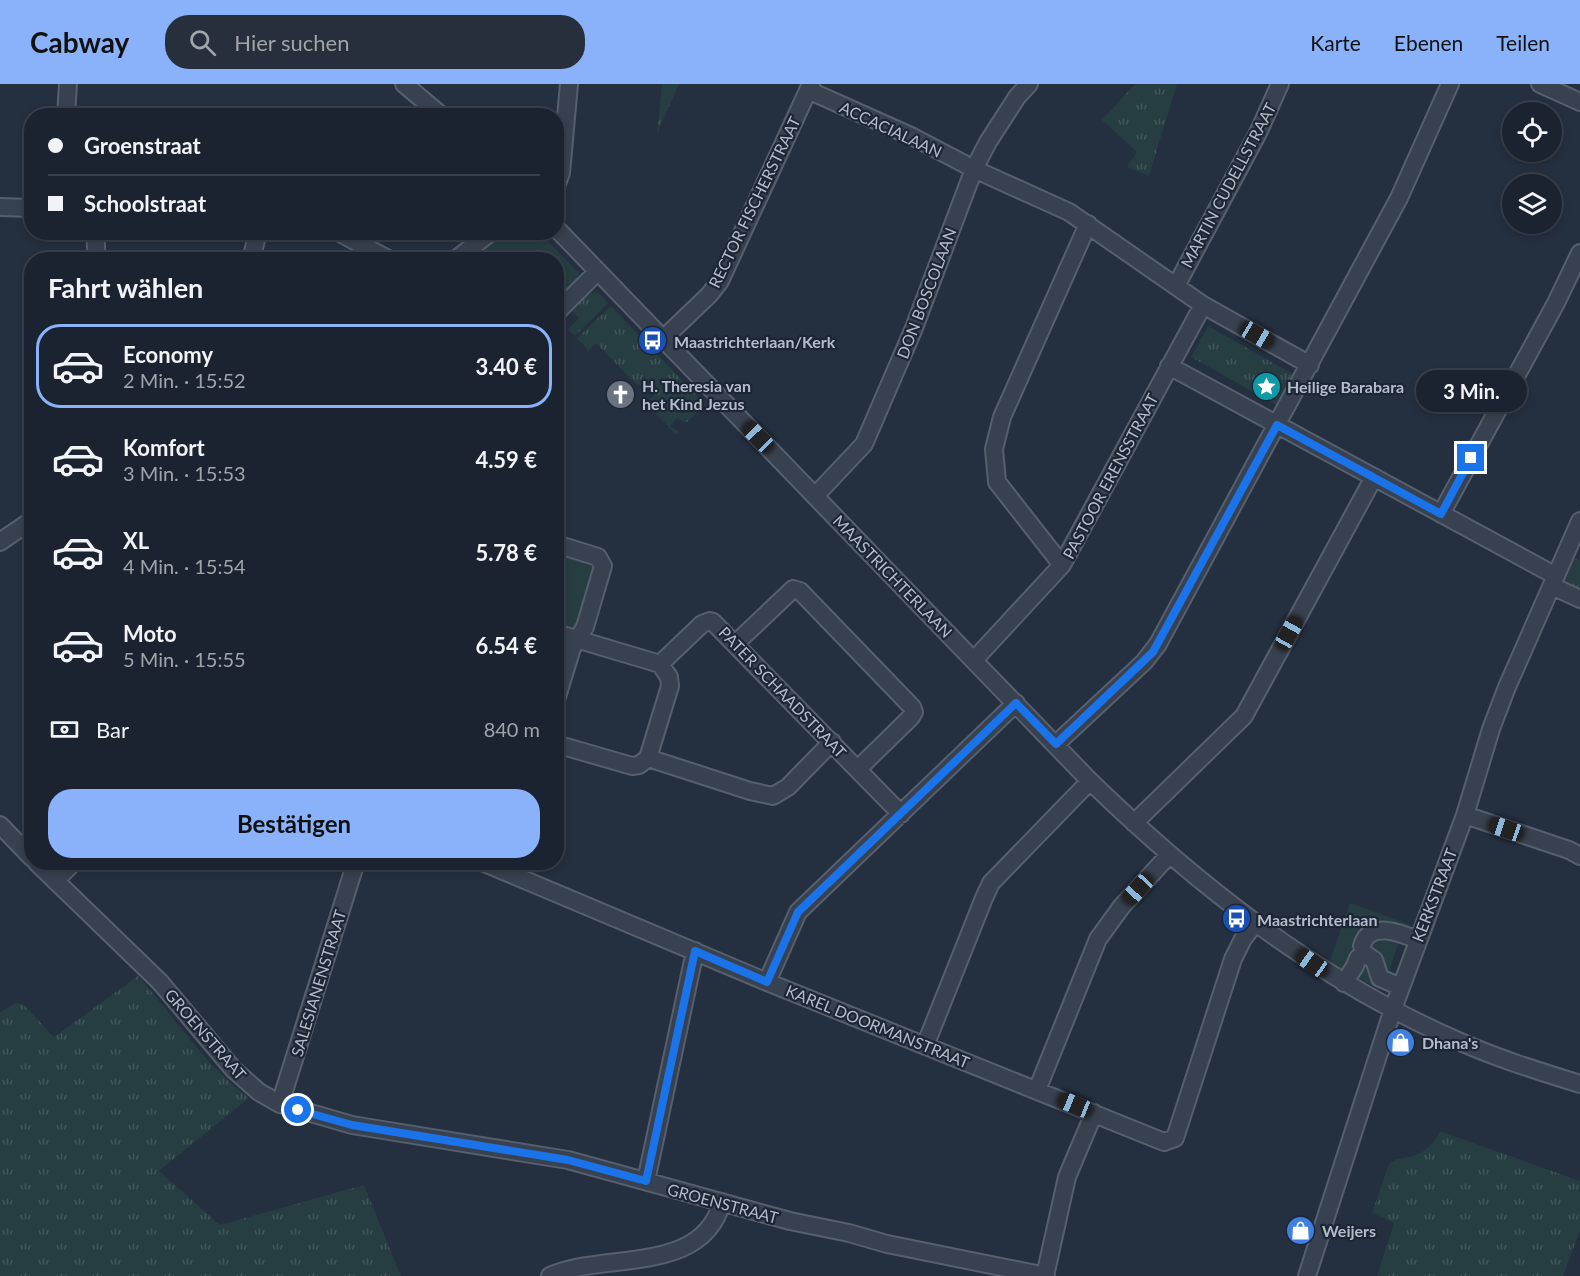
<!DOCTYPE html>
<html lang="de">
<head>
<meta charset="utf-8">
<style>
  :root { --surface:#1b2330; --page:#282f3c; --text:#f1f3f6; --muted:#a0a4ab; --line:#39404c; --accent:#89b2fb }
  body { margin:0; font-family:Lato,sans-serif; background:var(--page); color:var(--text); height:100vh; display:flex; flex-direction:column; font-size:22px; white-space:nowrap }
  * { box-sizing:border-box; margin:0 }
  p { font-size:20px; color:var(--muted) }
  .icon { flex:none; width:33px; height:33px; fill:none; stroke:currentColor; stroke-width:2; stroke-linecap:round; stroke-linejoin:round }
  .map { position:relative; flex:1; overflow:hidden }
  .sheet { position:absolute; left:24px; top:168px; width:540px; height:618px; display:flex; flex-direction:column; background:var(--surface); border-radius:24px; box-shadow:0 3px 9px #0003,0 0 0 2px var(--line) }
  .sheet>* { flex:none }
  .guide { position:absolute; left:24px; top:24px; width:540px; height:132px; border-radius:24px; box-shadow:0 3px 9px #0003,0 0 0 2px var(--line); display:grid; align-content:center; height:132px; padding:0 24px; background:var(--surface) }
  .fabs { position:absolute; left:1502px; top:18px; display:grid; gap:12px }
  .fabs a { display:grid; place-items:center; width:60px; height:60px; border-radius:50%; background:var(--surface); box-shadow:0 3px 9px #0003,0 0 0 2px var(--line); font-size:30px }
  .end { position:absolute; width:27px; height:27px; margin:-14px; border:8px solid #1a73e8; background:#fff; box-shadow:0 0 0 3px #fff }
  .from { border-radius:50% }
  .bubble { position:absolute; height:42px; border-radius:21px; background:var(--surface); box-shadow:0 3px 9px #0003,0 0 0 2px var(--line); font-size:20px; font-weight:700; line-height:42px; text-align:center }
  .car { position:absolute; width:18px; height:36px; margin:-18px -9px; border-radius:8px; box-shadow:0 0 4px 2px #0007; background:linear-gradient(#222 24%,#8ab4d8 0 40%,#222 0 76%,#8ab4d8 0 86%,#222 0) }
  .guide b { display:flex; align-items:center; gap:21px; height:57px; font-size:22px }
  .guide b+b { border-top:2px solid var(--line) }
  .guide i { width:15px; height:15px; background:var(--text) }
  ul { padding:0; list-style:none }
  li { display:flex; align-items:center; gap:18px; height:84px; margin:0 12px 9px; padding:0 12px; border:3px solid transparent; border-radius:24px }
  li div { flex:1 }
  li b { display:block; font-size:22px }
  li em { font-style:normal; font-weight:700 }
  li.selected { border-color:var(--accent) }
  li>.icon { width:54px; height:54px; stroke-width:1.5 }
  h2 { padding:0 24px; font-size:27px; line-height:72px }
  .pay { display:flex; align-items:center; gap:15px; height:66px; padding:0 24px; font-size:22px }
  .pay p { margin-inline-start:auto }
  .primary-button { display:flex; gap:12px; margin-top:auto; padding:12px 24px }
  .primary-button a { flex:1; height:69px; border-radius:24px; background:var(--accent); color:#111; font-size:24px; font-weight:700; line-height:69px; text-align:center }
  header { display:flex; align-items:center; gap:36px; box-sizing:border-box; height:84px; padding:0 30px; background:var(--accent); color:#111 }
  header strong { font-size:28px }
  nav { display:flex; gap:33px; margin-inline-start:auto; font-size:21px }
  .search { width:420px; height:54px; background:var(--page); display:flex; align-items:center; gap:15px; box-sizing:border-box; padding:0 21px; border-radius:24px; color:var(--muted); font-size:22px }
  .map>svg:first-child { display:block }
  .grass { fill:url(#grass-tufts) }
  .green { fill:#263d41 }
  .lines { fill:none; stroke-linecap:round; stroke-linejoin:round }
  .street-casing { stroke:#565f6d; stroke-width:20 }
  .street { stroke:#38414f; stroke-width:16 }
  .route { stroke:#1a73e8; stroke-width:8 }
  .labels { text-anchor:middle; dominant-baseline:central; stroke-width:4.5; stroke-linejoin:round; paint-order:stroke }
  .street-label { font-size:16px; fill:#b4bcca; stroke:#1d2635 }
  .poi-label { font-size:16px; font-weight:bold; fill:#b4bcca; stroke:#1d2635; text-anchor:start }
</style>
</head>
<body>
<header>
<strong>Cabway</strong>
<div class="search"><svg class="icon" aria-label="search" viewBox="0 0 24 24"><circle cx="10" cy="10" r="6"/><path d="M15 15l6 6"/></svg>Hier suchen</div>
<nav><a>Karte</a><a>Ebenen</a><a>Teilen</a></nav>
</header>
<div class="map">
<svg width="1580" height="1192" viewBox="0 0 1580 1192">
  <defs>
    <pattern id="grass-tufts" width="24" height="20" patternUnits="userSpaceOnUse" patternTransform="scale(1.5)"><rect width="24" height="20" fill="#263d41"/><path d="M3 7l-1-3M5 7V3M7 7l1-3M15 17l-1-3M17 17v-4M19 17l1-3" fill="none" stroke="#43575b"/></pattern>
  </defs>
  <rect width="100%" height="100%" fill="#242f40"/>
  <path class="grass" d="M662,0h17l-22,50z
    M1135,0h42l-28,92 -22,-9 10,-15 -35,-32z
    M595,208l4,1 9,10 -33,33 -7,-7 11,-11 -7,-8 17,-17z
    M611,222l94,98 -19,19 -9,-5 -7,8 9,6 -3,3 -28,-30 4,-4 -2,-2 6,-6 -7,-7 -4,4 -6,-6 -2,1 -41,-42 -9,9v-3l-10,-11z
    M1208,242l85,48 -17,31 -85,-48z
    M1572,474l8,2v33l-17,-7 -3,-7z
    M138,892c35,39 69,92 111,122l-90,73 61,54 144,-40 37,91h-401v-264l16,-9 7,1 31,33z
    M1440,1047l140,50v50l-17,45h-186l17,-53 -22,-10 17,-49c8,-8 17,-5 27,-9 10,-4 20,-14 24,-24z"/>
  <path class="green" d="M502,149h38l39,40 -4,10 -18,18 -1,-41h-92z
    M556,467l33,9 6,9 -18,60 -5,2 -15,-5z
    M1350,819l59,21 -3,9h-4l-19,57 -5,-1 -49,-26z"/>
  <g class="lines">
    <defs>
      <path id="street" d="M404,0l38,32
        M1540,0l40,18
        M808,6l105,47 61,32 95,43 134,93 107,60
        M66,32l2,-32
        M556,102l5,-13 8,-89
        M0,123l32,1
        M556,144l534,553c108,105 227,198 366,259 40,18 82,31 124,44
        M95,148l2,28
        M338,148l52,28
        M251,176l7,-28
        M455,176l36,-28
        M1176,202l82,-153 22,-49
        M556,229l42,-42
        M663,255l46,-44 11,-14 91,-197
        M1169,282l387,210
        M815,412l49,-52 50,-116 60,-159 14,-27 29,-45 12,-13
        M1441,430l115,-211 24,-50
        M0,458l32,-22
        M556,460l42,13 5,9 -18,61 -13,21 -16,52
        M1062,481l-65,-83 -3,-33 8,-32 86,-193
        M1552,502l28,13
        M556,549l104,31 42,-40 8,-3 3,1 188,192
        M735,560l58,-55 7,2 112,116 2,5 -3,5 -53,52
        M974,576l88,-95 141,-260
        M556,660l76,22 7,-1 9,-7 22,-72 -1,-9 -9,-13
        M1056,660l88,-82 14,-18 241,-446 51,-114
        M648,674l102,33 23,5 15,-9 44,-45
        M1465,731l104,35 11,6
        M1134,739l110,-107 130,-239
        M0,741l32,33
        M36,778l124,120 74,88 25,22 21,12 72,21 216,35 222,61 59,12 38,11 159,32
        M482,778l285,120 397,160 11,-4 58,-179 10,-20 12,-16
        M55,797l19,-19
        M1362,862c7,-26 39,-13 55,-6
        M1365,870l9,6 6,18 21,9
        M767,898l31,-70 218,-209
        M1344,899l11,-17 3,-8
        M925,962l59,-148 7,-15 99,-102
        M1037,1006l61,-151 24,-33 47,-51
        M280,1020l76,-242
        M646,1097l49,-230
        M550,1192c56,-25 152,0 172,-74
        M1045,1192l22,-99 27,-64
        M1307,1192l86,-267 72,-194 26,-86 16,-42 73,-166"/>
    </defs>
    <use href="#street" class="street-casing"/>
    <use href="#street" class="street"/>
  </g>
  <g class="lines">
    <path class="route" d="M298,1026l54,15 216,35 78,21 49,-230 72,31 31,-70 218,-209 40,41 97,-92 124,-227 164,89 30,-56"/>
  </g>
  <defs>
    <symbol id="bus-disc" viewBox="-11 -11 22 22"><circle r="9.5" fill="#1a4fb4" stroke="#1d2635"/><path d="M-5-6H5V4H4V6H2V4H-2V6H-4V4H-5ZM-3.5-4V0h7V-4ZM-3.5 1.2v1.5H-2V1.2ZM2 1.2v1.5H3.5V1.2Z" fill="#fff"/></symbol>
    <symbol id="sight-disc" viewBox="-11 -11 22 22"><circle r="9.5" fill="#0f9aa8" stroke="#1d2635"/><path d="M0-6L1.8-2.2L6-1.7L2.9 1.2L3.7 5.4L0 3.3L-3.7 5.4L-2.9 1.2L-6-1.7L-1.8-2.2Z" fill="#fff"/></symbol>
    <symbol id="church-disc" viewBox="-11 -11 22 22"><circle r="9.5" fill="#6b7280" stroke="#1d2635"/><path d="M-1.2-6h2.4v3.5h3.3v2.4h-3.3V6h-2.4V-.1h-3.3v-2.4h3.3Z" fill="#fff"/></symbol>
    <symbol id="shop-disc" viewBox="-11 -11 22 22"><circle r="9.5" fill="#3f7fe0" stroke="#1d2635"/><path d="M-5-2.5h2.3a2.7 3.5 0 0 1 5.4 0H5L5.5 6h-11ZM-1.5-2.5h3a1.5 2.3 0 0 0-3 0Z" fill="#fff"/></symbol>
  </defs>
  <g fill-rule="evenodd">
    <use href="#bus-disc" x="636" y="240" width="33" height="33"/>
    <use href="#sight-disc" x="1250" y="286" width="33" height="33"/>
    <use href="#church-disc" x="604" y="294" width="33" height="33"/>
    <use href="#bus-disc" x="1220" y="818" width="33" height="33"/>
    <use href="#shop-disc" x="1384" y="942" width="33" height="33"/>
    <use href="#shop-disc" x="1284" y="1130" width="33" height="33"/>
  </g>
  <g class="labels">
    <g class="street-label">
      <text transform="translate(891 45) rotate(25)">ACCACIALAAN</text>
      <text transform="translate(1228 101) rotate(-62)">MARTIN CUDELLSTRAAT</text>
      <text transform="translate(754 118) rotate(-64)">RECTOR FISCHERSTRAAT</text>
      <text transform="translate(926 209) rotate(-69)">DON BOSCOLAAN</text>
      <text transform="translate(1110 392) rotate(-62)">PASTOOR ERENSSTRAAT</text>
      <text transform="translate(893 492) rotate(46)">MAASTRICHTERLAAN</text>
      <text transform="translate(783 608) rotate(46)">PATER SCHAADSTRAAT</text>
      <text transform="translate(1434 811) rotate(-69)">KERKSTRAAT</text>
      <text transform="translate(318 899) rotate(-73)">SALESIANENSTRAAT</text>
      <text transform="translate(878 942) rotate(22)">KAREL DOORMANSTRAAT</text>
      <text transform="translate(206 950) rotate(49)">GROENSTRAAT</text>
      <text transform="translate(723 1119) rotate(15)">GROENSTRAAT</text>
    </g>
    <g class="poi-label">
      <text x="674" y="257">Maastrichterlaan/Kerk</text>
      <text x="642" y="301">H. Theresia van<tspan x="642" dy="18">het Kind Jezus</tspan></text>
      <text x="1287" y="302">Heilige Barabara</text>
      <text x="1257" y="835">Maastrichterlaan</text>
      <text x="1422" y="958">Dhana's</text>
      <text x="1322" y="1146">Weijers</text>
    </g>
  </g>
</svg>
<div class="fabs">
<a><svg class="icon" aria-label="locate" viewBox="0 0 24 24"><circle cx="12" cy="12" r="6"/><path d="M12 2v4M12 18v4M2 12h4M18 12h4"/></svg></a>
<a><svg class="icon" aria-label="layers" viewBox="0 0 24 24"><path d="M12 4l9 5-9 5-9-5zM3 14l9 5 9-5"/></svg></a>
</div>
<i class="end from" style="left:298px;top:1026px"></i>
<i class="end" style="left:1471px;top:374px"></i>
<div class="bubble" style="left:1416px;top:286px;width:111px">3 Min.</div>
<i class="car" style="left:1257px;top:251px;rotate:120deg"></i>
<i class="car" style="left:758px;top:353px;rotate:316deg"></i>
<i class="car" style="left:1289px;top:549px;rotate:29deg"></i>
<i class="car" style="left:1506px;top:745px;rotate:289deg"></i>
<i class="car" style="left:1138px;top:805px;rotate:223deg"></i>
<i class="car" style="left:1312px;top:879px;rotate:305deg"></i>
<i class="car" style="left:1075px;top:1021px;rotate:292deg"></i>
<div class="guide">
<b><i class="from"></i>Groenstraat</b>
<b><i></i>Schoolstraat</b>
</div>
<section class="sheet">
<h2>Fahrt wählen</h2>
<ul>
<li class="selected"><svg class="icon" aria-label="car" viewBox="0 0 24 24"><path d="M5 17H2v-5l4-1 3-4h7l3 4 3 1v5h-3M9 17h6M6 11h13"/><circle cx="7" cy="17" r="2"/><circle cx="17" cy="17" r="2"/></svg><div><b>Economy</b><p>2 Min. · 15:52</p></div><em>3.40 €</em></li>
<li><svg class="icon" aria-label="car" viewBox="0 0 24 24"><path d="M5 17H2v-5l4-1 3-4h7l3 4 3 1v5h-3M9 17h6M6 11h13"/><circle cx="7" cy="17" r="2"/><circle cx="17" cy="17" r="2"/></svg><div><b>Komfort</b><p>3 Min. · 15:53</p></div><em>4.59 €</em></li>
<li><svg class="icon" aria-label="car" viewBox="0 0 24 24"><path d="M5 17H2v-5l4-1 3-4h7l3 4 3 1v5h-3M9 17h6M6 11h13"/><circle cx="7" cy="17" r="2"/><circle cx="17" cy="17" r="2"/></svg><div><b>XL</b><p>4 Min. · 15:54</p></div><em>5.78 €</em></li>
<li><svg class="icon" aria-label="car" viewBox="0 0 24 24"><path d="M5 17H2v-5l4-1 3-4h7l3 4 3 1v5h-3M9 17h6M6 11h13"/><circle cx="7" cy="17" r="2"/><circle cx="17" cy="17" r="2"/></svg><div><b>Moto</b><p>5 Min. · 15:55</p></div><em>6.54 €</em></li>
</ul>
<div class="pay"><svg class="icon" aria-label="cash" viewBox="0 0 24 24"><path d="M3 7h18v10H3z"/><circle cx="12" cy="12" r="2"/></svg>Bar<p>840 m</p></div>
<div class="primary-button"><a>Bestätigen</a></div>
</section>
</div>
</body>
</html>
